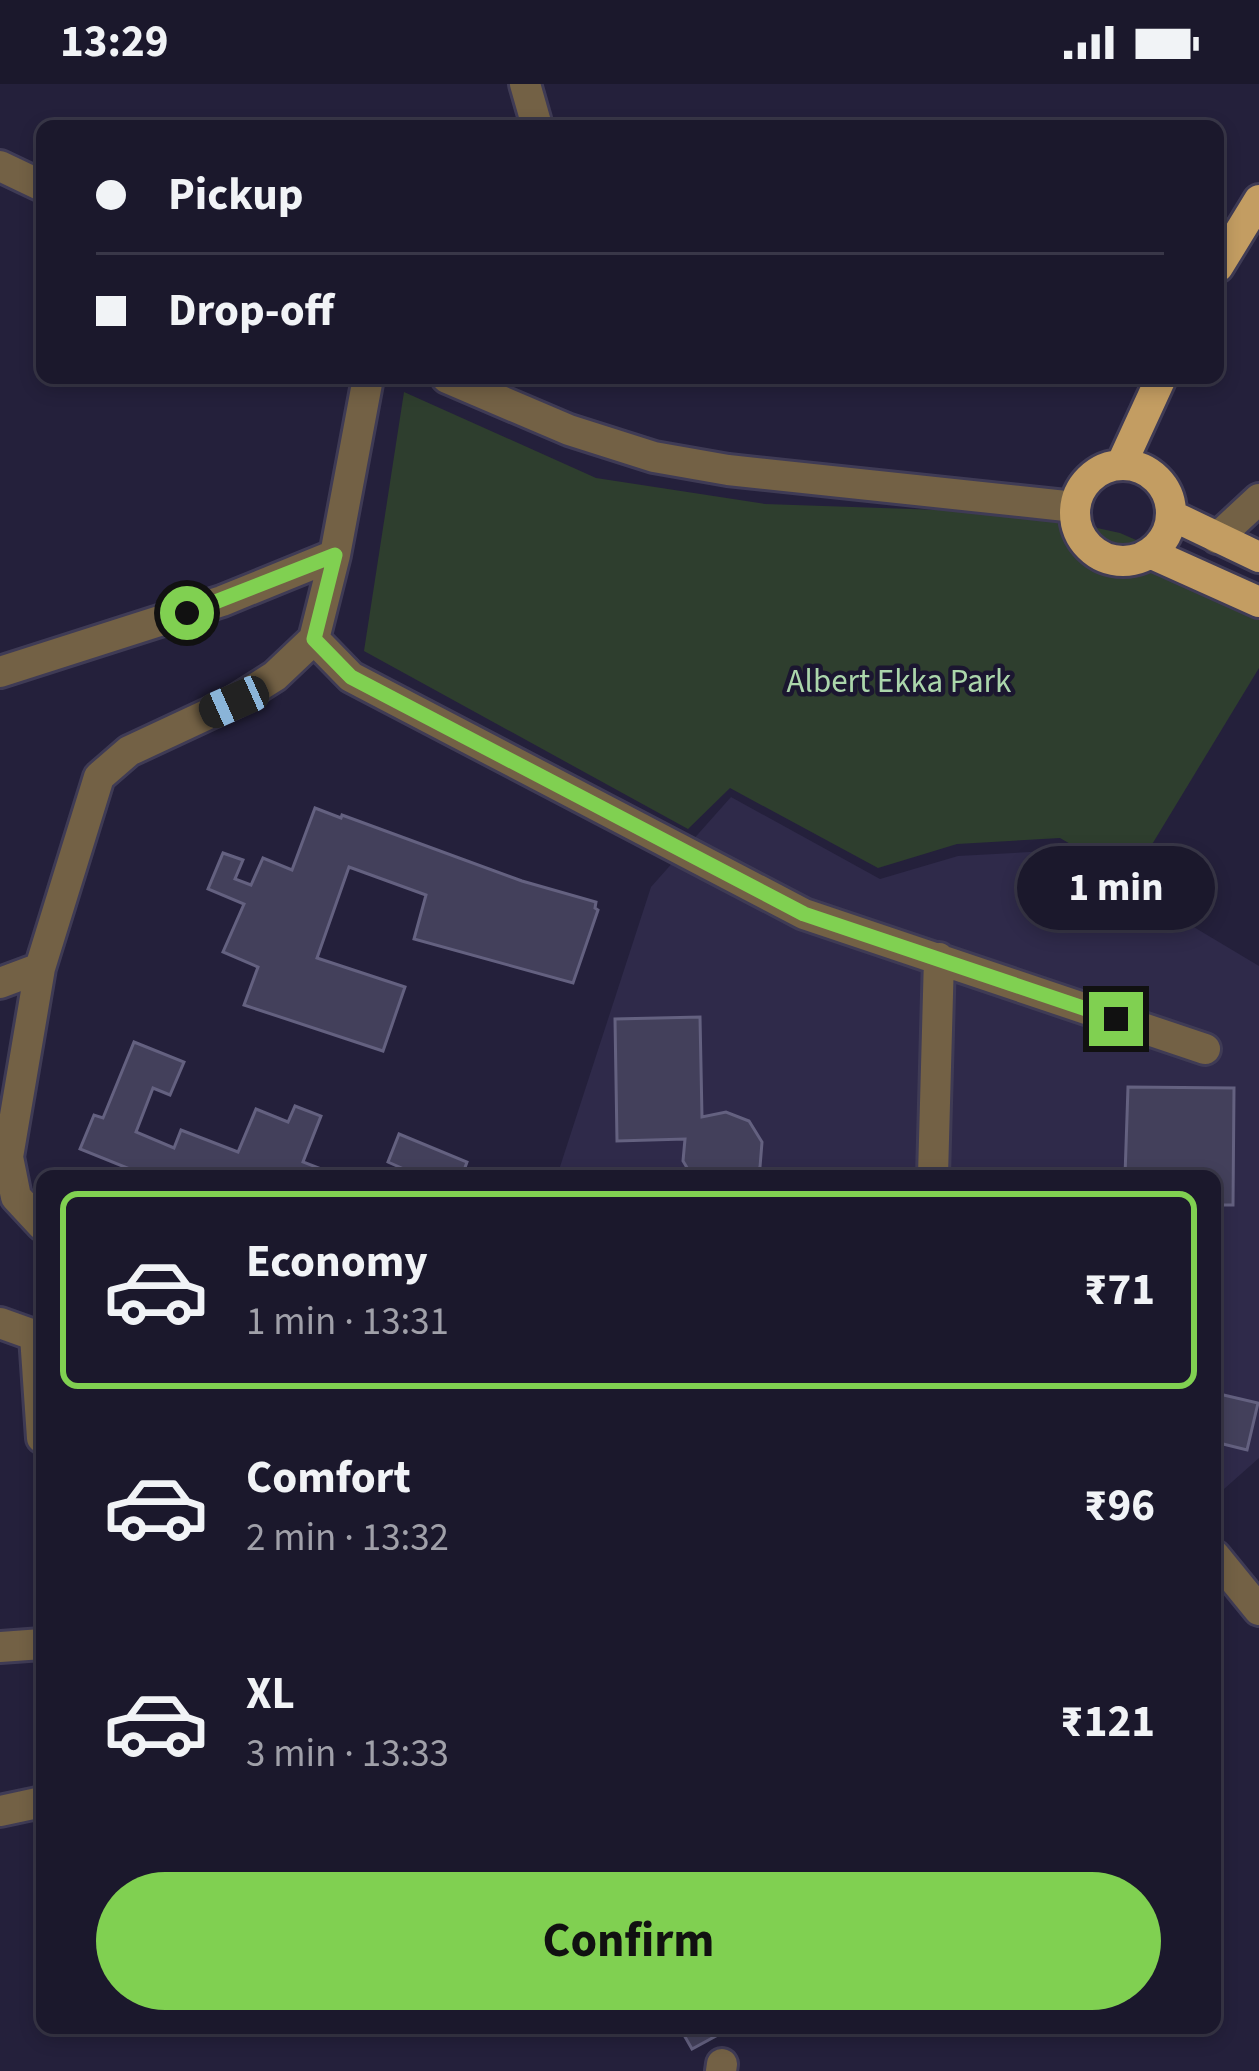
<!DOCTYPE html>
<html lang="en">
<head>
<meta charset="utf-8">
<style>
  :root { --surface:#1b182c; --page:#242134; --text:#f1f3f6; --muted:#a0a0a9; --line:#393748; --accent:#80d051 }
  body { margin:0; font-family:"Source Sans 3",sans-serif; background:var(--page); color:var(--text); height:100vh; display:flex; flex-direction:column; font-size:45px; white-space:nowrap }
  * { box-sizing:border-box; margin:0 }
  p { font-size:39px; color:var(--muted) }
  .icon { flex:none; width:66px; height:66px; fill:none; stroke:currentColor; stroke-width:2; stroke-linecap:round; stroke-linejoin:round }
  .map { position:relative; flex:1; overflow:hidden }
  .sheet { position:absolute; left:36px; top:1086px; width:1185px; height:864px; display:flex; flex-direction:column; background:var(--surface); border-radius:18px; box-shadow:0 6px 18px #0003,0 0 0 3px var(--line) }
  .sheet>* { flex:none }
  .banner { position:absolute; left:36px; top:36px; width:1188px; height:264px; border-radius:18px; box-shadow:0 6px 18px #0003,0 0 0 3px var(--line); display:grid; align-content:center; height:264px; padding:0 60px; background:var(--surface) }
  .end { position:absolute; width:54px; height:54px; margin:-27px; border:15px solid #80d051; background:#111; box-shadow:0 0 0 6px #111 }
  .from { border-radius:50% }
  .bubble { position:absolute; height:84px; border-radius:42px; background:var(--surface); box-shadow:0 6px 18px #0003,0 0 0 3px var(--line); font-size:39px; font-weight:700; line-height:84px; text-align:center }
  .car { position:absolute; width:36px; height:72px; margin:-36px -18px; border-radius:15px; box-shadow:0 0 9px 3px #0007; background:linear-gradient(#222 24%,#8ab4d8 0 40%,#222 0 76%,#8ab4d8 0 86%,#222 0) }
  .banner b { display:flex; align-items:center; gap:42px; height:114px; font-size:45px }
  .banner b+b { border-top:3px solid var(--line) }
  .banner i { width:30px; height:30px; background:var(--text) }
  ul { padding:21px 0 0; list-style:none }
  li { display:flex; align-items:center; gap:36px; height:198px; margin:0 24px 18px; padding:0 36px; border:6px solid transparent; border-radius:18px }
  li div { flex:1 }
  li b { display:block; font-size:45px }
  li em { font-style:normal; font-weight:700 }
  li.on { border-color:var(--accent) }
  li>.icon { width:108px; height:108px; stroke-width:1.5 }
  .action { display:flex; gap:24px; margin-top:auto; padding:24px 60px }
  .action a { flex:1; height:138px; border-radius:72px; background:var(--accent); color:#111; font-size:48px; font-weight:700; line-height:138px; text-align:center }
  .status { display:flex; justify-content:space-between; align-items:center; height:84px; padding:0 60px; background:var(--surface); direction:ltr }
  .status svg { height:33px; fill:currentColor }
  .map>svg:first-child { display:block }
  .built { fill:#2f2a4a }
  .green { fill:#2e3e2e }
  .building { fill:#43405b; stroke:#646180; stroke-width:3 }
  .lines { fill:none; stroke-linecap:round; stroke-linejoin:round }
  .minor-casing { stroke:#3f3b55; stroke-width:36 }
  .major-casing { stroke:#3f3b55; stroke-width:36 }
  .minor { stroke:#736145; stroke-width:30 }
  .major { stroke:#c39d62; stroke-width:30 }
  .route { stroke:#80d051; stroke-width:15 }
  .labels { text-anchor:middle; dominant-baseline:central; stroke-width:9; stroke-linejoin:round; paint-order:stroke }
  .park-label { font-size:33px; fill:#abd6ab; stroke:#1b1630 }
</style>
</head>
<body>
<div class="status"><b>13:29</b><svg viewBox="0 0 49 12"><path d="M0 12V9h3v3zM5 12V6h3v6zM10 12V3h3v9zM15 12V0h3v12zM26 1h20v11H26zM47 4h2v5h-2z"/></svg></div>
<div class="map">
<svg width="1259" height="1987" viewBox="0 0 1259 1987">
  <rect width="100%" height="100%" fill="#24203b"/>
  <path class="built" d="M731,713l149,82 78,-23 107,-6 194,116v492l-44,39v-321h-658l94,-289z"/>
  <path class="green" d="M404,308l192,86 169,26 263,9 92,20 89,39 50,32v64l-128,211 -71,-41 -103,6 -79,24 -148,-80 -42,41 -324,-178z"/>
  <path class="building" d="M315,724l26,10 1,-3 180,66 74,21 -1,6 3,2 -25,73 -159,-44 12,-44 -77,-28 -32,91 88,29 -22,64 -139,-46 14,-38 -35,-15 21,-48 -36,-15 15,-36 20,7 -8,19 16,6 12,-27 29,12z
    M700,933l2,100 24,-5 23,9 13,21 -2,25 -6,8 78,1h-140l-9,-15 2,-22 -68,2 -2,-122z
    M134,958l50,20 -14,33 -17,-7 -17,44 38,16 7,-18 57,22 18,-43 32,13 7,-16 26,10 -18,46 36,14h-192l-67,-27 14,-34 9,3z
    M1128,1003l106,1 -1,117h-18v-29h-90z
    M399,1050l68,28 -5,14h-58l2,-6 -18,-8z
    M1215,1309l43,10 -11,47 -32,-8z
    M680,1944h46l1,2 -35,19z"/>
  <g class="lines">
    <defs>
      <path id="minor" d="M525,0l12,42
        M0,82l42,20
        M447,294l122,52 85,27 74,13 347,37
        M1217,454l42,-39
        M314,555l37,38 453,237 401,135
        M0,588l222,-71 113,-46
        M0,899l40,-15
        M933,1092l6,-218
        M42,1141l-26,-28 -8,-40 32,-189 59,-191 30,-26 105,-49 41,-26 39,-37 21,-84 33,-177
        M0,1239l42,15
        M35,1252l7,102
        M1215,1472l44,54
        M0,1563l42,-3
        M0,1727l42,-9
        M721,1987l1,-7"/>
      <path id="major" d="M1218,183l41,-67
        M1121,381l40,-87
        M1075 429a48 48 0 1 1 96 0a48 48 0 1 1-96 0Z
        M1171,431l88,42
        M1150,469l109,49"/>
    </defs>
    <use href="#minor" class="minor-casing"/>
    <use href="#major" class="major-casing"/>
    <use href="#minor" class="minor"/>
    <use href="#major" class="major"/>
  </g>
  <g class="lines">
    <path class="route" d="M187,529l148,-58 -21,84 37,38 453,237 312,105"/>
  </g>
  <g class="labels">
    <g class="park-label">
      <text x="899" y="597">Albert Ekka Park</text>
    </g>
  </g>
</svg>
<i class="end from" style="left:187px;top:529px"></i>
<i class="end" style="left:1116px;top:935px"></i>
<div class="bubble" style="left:1017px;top:762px;width:198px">1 min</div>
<i class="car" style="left:234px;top:618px;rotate:246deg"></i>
<div class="banner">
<b><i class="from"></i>Pickup</b>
<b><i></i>Drop-off</b>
</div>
<section class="sheet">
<ul>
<li class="on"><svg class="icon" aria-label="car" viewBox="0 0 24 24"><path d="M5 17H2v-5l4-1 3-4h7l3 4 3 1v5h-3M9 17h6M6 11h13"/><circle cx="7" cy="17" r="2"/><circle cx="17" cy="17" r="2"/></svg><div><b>Economy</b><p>1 min · 13:31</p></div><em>₹71</em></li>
<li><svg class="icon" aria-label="car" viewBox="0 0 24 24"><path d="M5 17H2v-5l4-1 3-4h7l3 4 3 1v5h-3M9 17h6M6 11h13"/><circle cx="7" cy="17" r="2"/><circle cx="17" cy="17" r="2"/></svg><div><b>Comfort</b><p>2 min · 13:32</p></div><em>₹96</em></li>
<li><svg class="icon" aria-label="car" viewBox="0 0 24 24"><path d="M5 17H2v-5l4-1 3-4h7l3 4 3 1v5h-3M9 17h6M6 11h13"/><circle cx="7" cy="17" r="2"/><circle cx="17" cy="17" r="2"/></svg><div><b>XL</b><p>3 min · 13:33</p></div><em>₹121</em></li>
</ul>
<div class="action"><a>Confirm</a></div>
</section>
</div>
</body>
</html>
